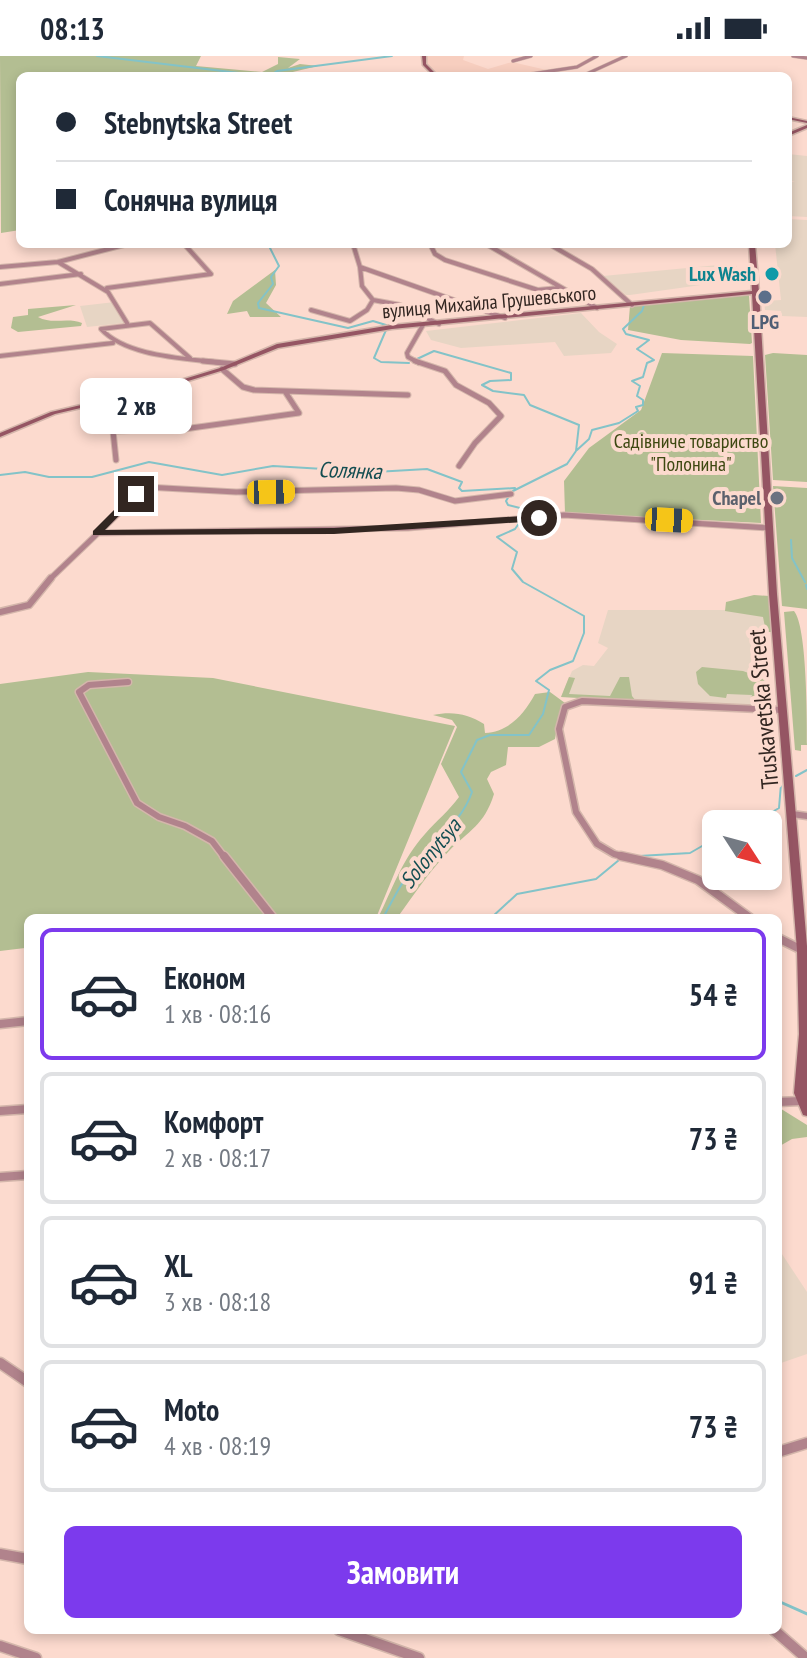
<!DOCTYPE html>
<html lang="uk">
<head>
<meta charset="utf-8">
<style>
  :root { --surface:#fff; --page:#f2f2f3; --text:#1f2937; --muted:#747a83; --line:#e0e1e3; --accent:#7c3aed }
  body { margin:0; font-family:"PT Sans Narrow",sans-serif; background:var(--page); color:var(--text); height:100vh; display:flex; flex-direction:column; font-size:30px; white-space:nowrap }
  * { box-sizing:border-box; margin:0 }
  p { font-size:26px; color:var(--muted) }
  .icon { flex:none; width:44px; height:44px; fill:none; stroke:currentColor; stroke-width:2; stroke-linecap:round; stroke-linejoin:round }
  .map { position:relative; flex:1; overflow:hidden }
  .drawer { position:absolute; left:24px; top:858px; width:758px; height:720px; display:flex; flex-direction:column; background:var(--surface); border-radius:12px; box-shadow:0 4px 12px #0003 }
  .drawer>* { flex:none }
  .guide { position:absolute; left:16px; top:16px; width:776px; height:176px; border-radius:12px; box-shadow:0 4px 12px #0003; display:grid; align-content:center; height:176px; padding:0 40px; background:var(--surface) }
  .needle { width:52px; rotate:126deg }
  .buttons { position:absolute; left:702px; top:754px; display:grid; gap:16px }
  .buttons a { display:grid; place-items:center; width:80px; height:80px; border-radius:12px; background:var(--surface); box-shadow:0 4px 12px #0003; font-size:40px }
  .end { position:absolute; width:36px; height:36px; margin:-18px; border:10px solid #322621; background:#fff; box-shadow:0 0 0 4px #fff }
  .from { border-radius:50% }
  .bubble { position:absolute; height:56px; border-radius:12px; background:var(--surface); box-shadow:0 4px 12px #0003; font-size:26px; font-weight:800; line-height:56px; text-align:center }
  .car { position:absolute; width:24px; height:48px; margin:-24px -12px; border-radius:10px; box-shadow:0 0 6px 2px #0007; background:linear-gradient(#f5c518 24%,#345 0 40%,#f5c518 0 76%,#345 0 86%,#f5c518 0) }
  .guide b { display:flex; align-items:center; gap:28px; height:76px; font-size:30px }
  .guide b+b { border-top:2px solid var(--line) }
  .guide i { width:20px; height:20px; background:var(--text) }
  ul { padding:14px 0 0; list-style:none }
  li { display:flex; align-items:center; gap:24px; height:132px; margin:0 16px 12px; padding:0 24px; border:4px solid var(--line); border-radius:12px }
  li div { flex:1 }
  li b { display:block; font-size:30px }
  li em { font-style:normal; font-weight:800 }
  li.active { border-color:var(--accent) }
  li>.icon { width:72px; height:72px; stroke-width:1.5 }
  .primary-button { display:flex; gap:16px; margin-top:auto; padding:16px 40px }
  .primary-button a { flex:1; height:92px; border-radius:12px; background:var(--accent); color:#fff; font-size:32px; font-weight:800; line-height:92px; text-align:center }
  .status { display:flex; justify-content:space-between; align-items:center; height:56px; padding:0 40px; background:var(--surface); direction:ltr }
  .status svg { height:22px; fill:currentColor }
  .map>svg:first-child { display:block }
  .built { fill:#f7cebf }
  .industrial { fill:#e7d5c4 }
  .green { fill:#b3be92 }
  .lines { fill:none; stroke-linecap:round; stroke-linejoin:round }
  .stream-far1 { stroke:#83c3c8; stroke-width:2 }
  .stream { stroke:#83c3c8; stroke-width:3 }
  .street-far5-casing { stroke:#d4b6ab; stroke-width:4 }
  .street-far4-casing { stroke:#d4b6ab; stroke-width:6 }
  .street-far3-casing { stroke:#d4b6ab; stroke-width:7 }
  .street-far2-casing { stroke:#d4b6ab; stroke-width:9 }
  .street-far1-casing { stroke:#d4b6ab; stroke-width:11 }
  .street-casing { stroke:#d4b6ab; stroke-width:13 }
  .secondary-casing { stroke:#d4b6ab; stroke-width:3 }
  .street-far5 { stroke:#b1838c; stroke-width:3 }
  .street-far4 { stroke:#b1838c; stroke-width:4 }
  .street-far3 { stroke:#b1838c; stroke-width:5 }
  .street-far2 { stroke:#b1838c; stroke-width:6 }
  .street-far1 { stroke:#b1838c; stroke-width:8 }
  .street { stroke:#b1838c; stroke-width:10 }
  .secondary { fill:#955563; fill-rule:evenodd }
  .route { fill:#322621 }
  .culture-dot { fill:#0f9aa8; stroke:#fcdace; stroke-width:3 }
  .service-dot { fill:#5c6f8a; stroke:#fcdace; stroke-width:3 }
  .worship-dot { fill:#6b7280; stroke:#fcdace; stroke-width:3 }
  .labels { text-anchor:middle; dominant-baseline:central; stroke-width:8; stroke-linejoin:round; paint-order:stroke }
  .far-culture-label { font-size:20px; font-weight:bold; fill:#0d838f; stroke:#fcdace; text-anchor:end }
  .far-street-label { font-size:20px; fill:#322621; stroke:#fcdace }
  .far-service-label { font-size:20px; font-weight:bold; fill:#4e5e75; stroke:#fcdace }
  .far-park-label { font-size:20px; fill:#3d4811; stroke:#fcdace }
  .far-worship-label { font-size:20px; font-weight:bold; fill:#5b616d; stroke:#fcdace; text-anchor:end }
  .far-water-label { font-size:22px; font-style:italic; fill:#134d51; stroke:#fcdace }
  .street-label { font-size:24px; fill:#322621; stroke:#fcdace }
</style>
</head>
<body>
<div class="status"><b>08:13</b><svg viewBox="0 0 49 12"><path d="M0 12V9h3v3zM5 12V6h3v6zM10 12V3h3v9zM15 12V0h3v12zM26 1h20v11H26zM47 4h2v5h-2z"/></svg></div>
<div class="map">
<svg width="807" height="1602" viewBox="0 0 807 1602">
  <rect width="100%" height="100%" fill="#fcdace"/>
  <path class="built" d="M426,0h38l-1,4 25,9 24,-7 39,9 -46,5h-66l-12,-12z"/>
  <path class="industrial" d="M788,98l19,2v61l-19,-1v-34h7l-7,-2z
    M788,163l19,1v97l-25,-1 -1,-5 -16,-1 -1,-9 17,-1 -6,-56h13z
    M729,208l8,2v16h-37l1,3 -71,10h-4l-23,-19z
    M115,246l9,21 -37,4 -7,-21z
    M581,257l18,19 18,12 -6,9 -47,3 -9,-14 -94,6 -30,-8 -5,-9z
    M608,554h157l3,31 -9,1v20l1,4 7,2 2,30 -6,-1 1,8 -4,2 -199,-10 11,-26 11,-6 11,1 14,-18 -10,-5z
    M778,1192l29,44v62l-29,10z"/>
  <path class="green" d="M0,0h201l-5,10 66,6 16,-8v-7l22,2 -12,9 12,-4 18,2 -42,10 -70,-4 -25,4h-161v154l-19,3z
    M275,214l1,15 -10,18 15,14h-31l-3,-6 -20,3 6,-13z
    M745,238l4,1 3,48 -2,1 -69,-4 -53,-10 2,-24z
    M76,249l-38,12c14,8 29,0 44,6l-1,3 -63,6 -7,-4 2,-11 15,-2v-6z
    M662,297l91,3 8,167 -196,-10 -1,-32 25,-33 52,-38z
    M773,297l34,2v127l-34,-2 -8,-125z
    M773,430l34,2v121l-25,-3z
    M754,539l16,1 1,36h-5l-3,-15 -38,-6 1,-9z
    M794,555c13,15 13,107 13,134h-6v6l-6,-1 -11,-138z
    M702,611l41,4 21,8 2,11 -6,14 -5,1 -5,-3 2,-7 -25,-1 -1,4 -16,-2 -12,-12 -2,-12z
    M88,616l125,6 242,48 -79,192h-348v38l-3,1v-9l-25,3v-267z
    M569,621l6,1 -6,16 41,2 10,-19h9l3,19 4,5 -75,-4z
    M550,636l15,11 -5,8 -5,28 -16,8h-31l-2,18 -15,7 -4,7 7,15c-10,32 -25,36 -46,58 -19,20 -35,44 -51,66h-19c14,-28 24,-59 47,-84 11,-13 24,-23 34,-37l-18,-33 16,-37 -5,-7 -19,-5c20,-4 35,-1 51,9l1,9c24,-1 39,-19 50,-39z
    M778,1051l29,18v12l-15,2 -14,8z"/>
  <g class="lines">
    <path class="stream-far1" d="M97,0l168,20
      M269,20l8,-5 115,-15
      M268,188l11,22 -8,11 2,7 -15,19 1,5 89,20 25,-7 13,4
      M386,274l-12,28 7,4 28,1
      M417,303l17,-8 77,22v7l-21,1 -8,4 11,6 31,4 6,10 49,20 -3,26 -9,13 -54,27
      M577,394l12,-11 3,-9 27,-7 19,-12 -2,-4 7,-2v-5l-6,-4 3,-10 -8,-5 11,-4 4,-14 7,-3 -17,-11 12,-9 -23,-6 -3,-5 19,-18 2,-6
      M0,419l25,-3 24,5h43l57,-15 73,13 51,-9 102,6 52,-3 35,13 -3,6 3,3 53,-3
      M509,440l-3,5 2,4 24,6 -12,5
      M791,484l1,18 13,24
      M806,529l1,4
      M796,720l11,-6
      M752,768l27,-16 2,-24
      M639,800l51,-3 26,-15
      M383,862c10,-19 20,-39 34,-55 20,-25 44,-40 55,-71l-11,-20 16,-32 13,-5h39l14,-21 6,-24 -13,-9 14,-11 23,-9 11,-28v-17l-61,-34 -11,-13 5,-17 -20,-15 18,-8 5,-7
      M491,862l26,-24 79,-15 23,-19"/>
    <path class="stream" d="M778,1545l29,13"/>
    <defs>
      <path id="street-far5" d="M793,0l14,2
        M513,5l18,-5
        M531,18l46,-7 20,-11
        M582,20l44,-20"/>
      <path id="street-far4" d="M353,188l7,23 145,51
        M430,188l5,10 10,6 93,30 21,-2
        M486,188l111,64
        M549,188l43,25 40,36
        M58,206l50,30 19,31
        M0,211l58,-5 70,-18
        M360,211l2,19 11,14 27,5 39,19
        M0,228l81,-10
        M107,232l104,-14 -27,-30
        M311,254l39,11 17,-11 6,-10
        M0,300l113,-13
        M190,302l-40,-35 -49,6c26,28 84,29 120,34
        M419,307l-11,-6 -1,-4 16,-28"/>
      <path id="street-far3" d="M203,305l32,3
        M415,305l30,10 11,14 33,18 12,13 -26,27 -16,23
        M222,313l21,18 11,3 154,5
        M116,404l-3,-29 71,-2 115,-16 -13,-20
        M96,477l312,-5 156,-13 206,13
        M49,524l97,-93 90,5 160,-4 23,2 36,11 56,-7"/>
      <path id="street-far2" d="M0,556l29,-7 22,-27
        M128,626l-39,3 -10,7 58,111 22,14 26,9 27,15 13,17
        M792,758l15,2
        M629,802l-15,-4 -17,-10 -21,-32 -17,-83 6,-22 17,-6 200,9"/>
      <path id="street-far1" d="M224,800l49,62
        M621,800l41,9 36,15 52,38
        M778,882l24,12
        M0,968l28,-3
        M778,1046l23,-1
        M0,1055l28,-2
        M0,1121l28,-2"/>
      <path id="street" d="M0,1307l28,19
        M778,1396l29,-9
        M0,1498l28,5
        M339,1574l80,28
        M774,1574l32,28
        M0,1590l36,12"/>
      <path id="secondary" d="M422,0h4v8l12,12h-4l-11,-11z
        M788,61l19,4v2l-19,-4z
        M807,69v3l-19,8v-3z
        M749,188h6l4,48 18,302 30,352v170l-4,-1 -9,-22 5,-59 -2,-84 -28,-356 -17,-300 -360,35 -114,19 -54,22 -62,19 -107,25 -55,23v-4l51,-21 107,-25 62,-19 57,-24 115,-19 360,-34z"/>
    </defs>
    <use href="#street-far5" class="street-far5-casing"/>
    <use href="#street-far4" class="street-far4-casing"/>
    <use href="#street-far3" class="street-far3-casing"/>
    <use href="#street-far2" class="street-far2-casing"/>
    <use href="#street-far1" class="street-far1-casing"/>
    <use href="#street" class="street-casing"/>
    <use href="#secondary" class="secondary-casing"/>
    <use href="#street-far5" class="street-far5"/>
    <use href="#street-far4" class="street-far4"/>
    <use href="#street-far3" class="street-far3"/>
    <use href="#street-far2" class="street-far2"/>
    <use href="#street-far1" class="street-far1"/>
    <use href="#street" class="street"/>
    <use href="#secondary" class="secondary"/>
  </g>
  <path class="route" d="M132,436l8,2 -35,36 229,-2 205,-13 5,3 -5,3 -205,13 -241,1v-4z"/>
  <circle class="culture-dot" cx="772" cy="218" r="8"/>
  <circle class="service-dot" cx="765" cy="241" r="8"/>
  <circle class="worship-dot" cx="777" cy="442" r="8"/>
  <g class="labels">
    <g class="far-culture-label">
      <text x="756" y="218">Lux Wash</text>
    </g>
    <g class="far-street-label">
      <text transform="translate(489 246) rotate(-5)">вулиця Михайла Грушевського</text>
    </g>
    <g class="far-service-label">
      <text x="765" y="266">LPG</text>
    </g>
    <g class="far-park-label">
      <text x="691" y="385">Садівниче товариство<tspan x="691" dy="23">"Полонина"</tspan></text>
    </g>
    <g class="far-worship-label">
      <text x="761" y="442">Chapel</text>
    </g>
    <g class="far-water-label">
      <text transform="translate(350 414) rotate(2)">Солянка</text>
      <text transform="translate(430 797) rotate(-51)">Solonytsya</text>
    </g>
    <g class="street-label">
      <text transform="translate(763 653) rotate(-95)">Truskavetska Street</text>
    </g>
  </g>
</svg>
<div class="buttons">
<a><svg class="needle" viewBox="-14 -14 28 28"><path d="M0-13l5 13h-10z" fill="#e53935"/><path d="M0 13l5-13h-10z" fill="#747a83"/></svg></a>
</div>
<i class="end from" style="left:539px;top:462px"></i>
<i class="end" style="left:136px;top:438px"></i>
<div class="bubble" style="left:80px;top:322px;width:112px">2 хв</div>
<i class="car" style="left:271px;top:436px;rotate:89deg"></i>
<i class="car" style="left:669px;top:464px;rotate:93deg"></i>
<div class="guide">
<b><i class="from"></i>Stebnytska Street</b>
<b><i></i>Сонячна вулиця</b>
</div>
<section class="drawer">
<ul>
<li class="active"><svg class="icon" aria-label="car" viewBox="0 0 24 24"><path d="M5 17H2v-5l4-1 3-4h7l3 4 3 1v5h-3M9 17h6M6 11h13"/><circle cx="7" cy="17" r="2"/><circle cx="17" cy="17" r="2"/></svg><div><b>Економ</b><p>1 хв · 08:16</p></div><em>54 ₴</em></li>
<li><svg class="icon" aria-label="car" viewBox="0 0 24 24"><path d="M5 17H2v-5l4-1 3-4h7l3 4 3 1v5h-3M9 17h6M6 11h13"/><circle cx="7" cy="17" r="2"/><circle cx="17" cy="17" r="2"/></svg><div><b>Комфорт</b><p>2 хв · 08:17</p></div><em>73 ₴</em></li>
<li><svg class="icon" aria-label="car" viewBox="0 0 24 24"><path d="M5 17H2v-5l4-1 3-4h7l3 4 3 1v5h-3M9 17h6M6 11h13"/><circle cx="7" cy="17" r="2"/><circle cx="17" cy="17" r="2"/></svg><div><b>XL</b><p>3 хв · 08:18</p></div><em>91 ₴</em></li>
<li><svg class="icon" aria-label="car" viewBox="0 0 24 24"><path d="M5 17H2v-5l4-1 3-4h7l3 4 3 1v5h-3M9 17h6M6 11h13"/><circle cx="7" cy="17" r="2"/><circle cx="17" cy="17" r="2"/></svg><div><b>Moto</b><p>4 хв · 08:19</p></div><em>73 ₴</em></li>
</ul>
<div class="primary-button"><a>Замовити</a></div>
</section>
</div>
</body>
</html>
